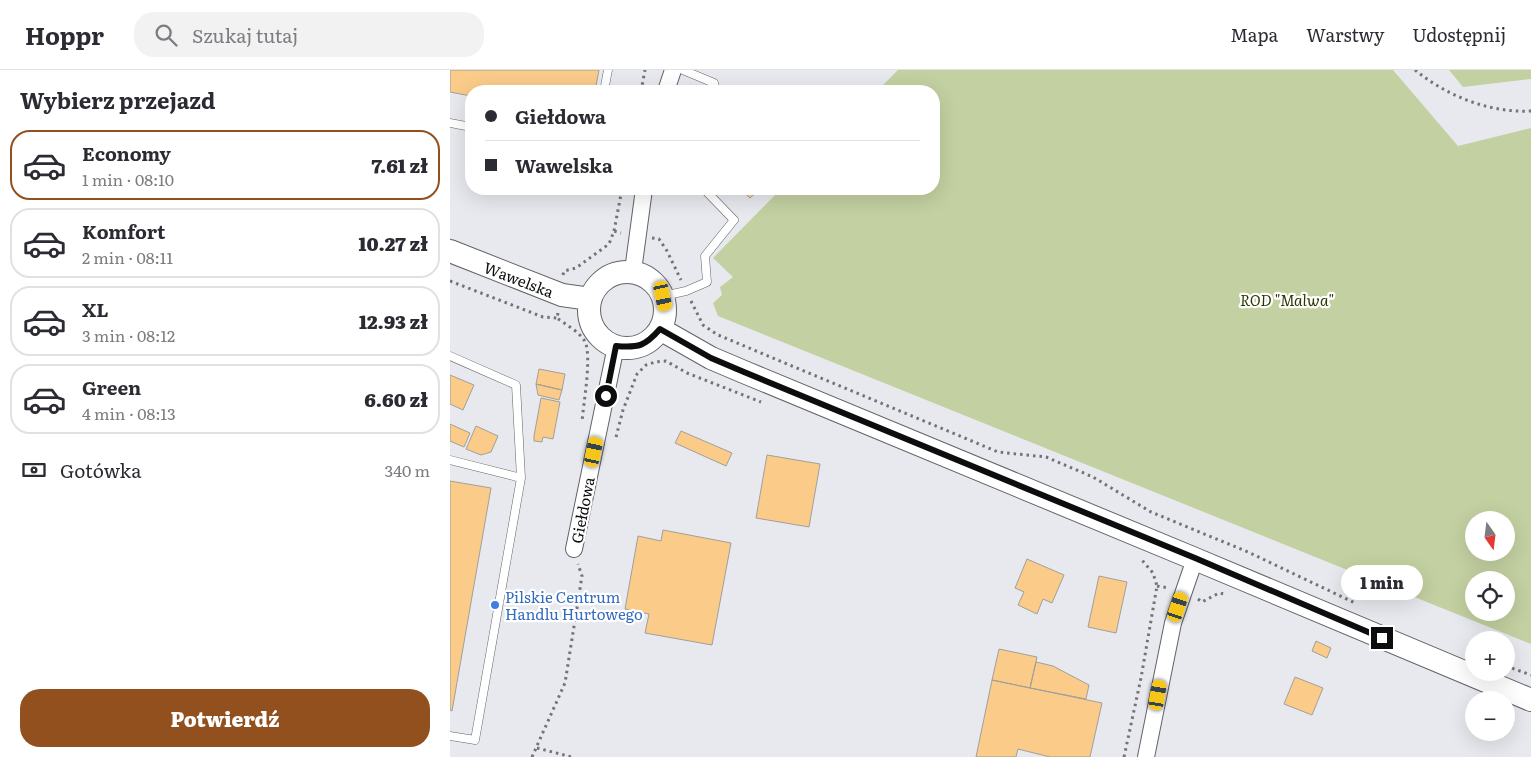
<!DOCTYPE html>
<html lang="pl">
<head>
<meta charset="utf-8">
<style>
  :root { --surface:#fff; --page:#f2f2f3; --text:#2b2b33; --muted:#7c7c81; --line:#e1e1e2; --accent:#92501f }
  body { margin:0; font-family:Literata,serif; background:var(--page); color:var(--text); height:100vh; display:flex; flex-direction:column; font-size:19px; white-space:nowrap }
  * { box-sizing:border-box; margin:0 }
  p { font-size:16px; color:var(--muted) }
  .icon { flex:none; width:28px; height:28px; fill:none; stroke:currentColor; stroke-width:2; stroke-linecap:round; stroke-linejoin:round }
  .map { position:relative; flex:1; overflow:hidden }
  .details { display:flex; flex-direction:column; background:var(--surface); width:450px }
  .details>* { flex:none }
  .guide { position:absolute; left:15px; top:15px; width:475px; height:110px; border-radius:20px; box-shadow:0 5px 20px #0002; display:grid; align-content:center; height:110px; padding:0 20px; background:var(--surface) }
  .needle { width:32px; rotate:166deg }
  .buttons { position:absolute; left:1015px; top:441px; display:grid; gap:10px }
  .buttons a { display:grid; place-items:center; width:50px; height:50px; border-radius:50%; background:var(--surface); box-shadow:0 5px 20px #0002; font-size:25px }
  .end { position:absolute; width:22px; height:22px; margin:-11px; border:6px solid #0c0d0f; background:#fff; box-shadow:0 0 0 2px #fff }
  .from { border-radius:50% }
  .bubble { position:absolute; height:35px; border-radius:18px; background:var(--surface); box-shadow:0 5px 20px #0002; font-size:16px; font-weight:800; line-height:35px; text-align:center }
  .car { position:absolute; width:15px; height:30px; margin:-15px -8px; border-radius:6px; box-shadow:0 0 4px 1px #0007; background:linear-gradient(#f5c518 24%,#345 0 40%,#f5c518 0 76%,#345 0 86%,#f5c518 0) }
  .guide b { display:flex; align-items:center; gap:18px; height:48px; font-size:19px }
  .guide b+b { border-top:1px solid var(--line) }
  .guide i { width:12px; height:12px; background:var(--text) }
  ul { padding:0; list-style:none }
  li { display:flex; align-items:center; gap:15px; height:70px; margin:0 10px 8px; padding:0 10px; border:2px solid var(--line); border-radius:20px }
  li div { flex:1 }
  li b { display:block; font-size:19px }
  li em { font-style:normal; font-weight:800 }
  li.on { border-color:var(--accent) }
  li>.icon { width:45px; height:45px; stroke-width:1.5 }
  h2 { padding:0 20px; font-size:22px; line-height:60px }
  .pay { display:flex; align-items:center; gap:12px; height:55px; padding:0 20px; font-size:19px }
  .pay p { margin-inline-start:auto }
  .action { display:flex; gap:10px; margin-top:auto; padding:10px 20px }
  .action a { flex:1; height:58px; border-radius:20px; background:var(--accent); color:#fff; font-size:20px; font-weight:800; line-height:58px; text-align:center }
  header { display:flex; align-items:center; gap:30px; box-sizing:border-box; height:70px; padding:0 25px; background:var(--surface); border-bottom:1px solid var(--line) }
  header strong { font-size:24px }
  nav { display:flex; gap:28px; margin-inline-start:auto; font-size:18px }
  .search { width:350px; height:45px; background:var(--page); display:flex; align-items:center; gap:12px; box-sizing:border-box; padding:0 18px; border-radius:20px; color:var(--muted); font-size:19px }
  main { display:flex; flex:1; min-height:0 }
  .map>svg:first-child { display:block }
  .green { fill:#c3d0a1; fill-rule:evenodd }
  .building { fill:#facb89; stroke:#a19f9b }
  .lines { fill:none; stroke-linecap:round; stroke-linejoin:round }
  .lane-casing { stroke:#616367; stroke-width:9 }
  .street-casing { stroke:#616367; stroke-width:18 }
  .secondary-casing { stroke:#616367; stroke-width:24 }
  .path { stroke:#717376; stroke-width:3; stroke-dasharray:2.5 4; stroke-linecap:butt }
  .lane { stroke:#fff; stroke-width:8 }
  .street { stroke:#fff; stroke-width:16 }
  .secondary { stroke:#fff; stroke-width:22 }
  .route { stroke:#0c0d0f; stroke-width:6 }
  .shop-dot { fill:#3f7fe0; stroke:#fff; stroke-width:2 }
  .labels { text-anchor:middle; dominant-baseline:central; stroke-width:4.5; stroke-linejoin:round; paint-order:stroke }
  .street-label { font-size:15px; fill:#0c0d0f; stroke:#fff }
  .park-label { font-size:15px; font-style:italic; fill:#2c3600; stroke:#fff }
  .shop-label { font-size:15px; fill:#366cbe; stroke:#fff; text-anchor:start }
</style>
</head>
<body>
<header>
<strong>Hoppr</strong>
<div class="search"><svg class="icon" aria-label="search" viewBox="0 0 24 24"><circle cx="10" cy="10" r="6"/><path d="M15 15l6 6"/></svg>Szukaj tutaj</div>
<nav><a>Mapa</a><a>Warstwy</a><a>Udostępnij</a></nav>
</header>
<main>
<section class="details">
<h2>Wybierz przejazd</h2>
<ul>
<li class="on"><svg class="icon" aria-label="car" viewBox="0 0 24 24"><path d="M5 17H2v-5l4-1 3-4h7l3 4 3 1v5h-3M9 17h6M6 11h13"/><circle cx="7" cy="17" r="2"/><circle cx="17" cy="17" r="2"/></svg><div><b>Economy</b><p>1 min · 08:10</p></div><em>7.61 zł</em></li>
<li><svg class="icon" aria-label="car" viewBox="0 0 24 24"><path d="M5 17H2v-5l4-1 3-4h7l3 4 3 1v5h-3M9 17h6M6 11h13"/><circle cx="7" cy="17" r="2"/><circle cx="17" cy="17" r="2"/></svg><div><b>Komfort</b><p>2 min · 08:11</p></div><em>10.27 zł</em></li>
<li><svg class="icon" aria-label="car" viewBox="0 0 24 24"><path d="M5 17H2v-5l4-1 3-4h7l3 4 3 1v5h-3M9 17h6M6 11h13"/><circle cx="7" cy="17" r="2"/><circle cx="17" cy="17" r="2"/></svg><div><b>XL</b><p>3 min · 08:12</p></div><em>12.93 zł</em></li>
<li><svg class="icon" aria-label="car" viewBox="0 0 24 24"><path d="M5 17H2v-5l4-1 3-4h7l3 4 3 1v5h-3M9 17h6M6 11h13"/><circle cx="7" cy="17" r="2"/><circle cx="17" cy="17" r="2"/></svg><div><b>Green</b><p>4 min · 08:13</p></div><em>6.60 zł</em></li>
</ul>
<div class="pay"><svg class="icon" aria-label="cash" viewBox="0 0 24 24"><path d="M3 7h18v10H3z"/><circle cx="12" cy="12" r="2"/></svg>Gotówka<p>340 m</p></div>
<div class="action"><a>Potwierdź</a></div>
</section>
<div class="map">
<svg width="1081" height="687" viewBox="0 0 1081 687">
  <rect width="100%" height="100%" fill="#e7e9ee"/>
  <path class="green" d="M448,0h495l65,76 73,-18v516l-813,-328 -5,-13 9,-8 -2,-8 13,-10 -20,-19 68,-69h153v-98h-57zM1024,450h32v32h-32zM1024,510h32v32h-32z
    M999,0h82v9l-68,8z"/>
  <path class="building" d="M0,0h149l-4,21h-124v5l-21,-4z
    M290,119h20l-10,9z
    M89,299l26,5 -3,16 -26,-6z
    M0,305l24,10 -11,25 -13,-6z
    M86,314l26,6 -3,10 -21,-5z
    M91,328l19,4 -7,37 -10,-2 -1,5 -8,-1v-5z
    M0,354l20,9 -6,14 -14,-6z
    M26,356l22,10 -7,16 -10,3 -15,-6z
    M231,361l51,22 -6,13 -51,-23z
    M317,385l53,9 -11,63 -53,-9z
    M0,411l41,7 -39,223 -2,-1z
    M213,460l68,13 -19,102 -67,-12 4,-19 -24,-5 13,-73 23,5z
    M577,489l37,16 -12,28 -9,-4 -6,15 -19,-9 6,-13 -9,-4z
    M649,506l28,6 -11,51 -28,-6z
    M866,571l15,7 -4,10 -15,-7z
    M549,579l38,8 -7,31 -38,-8z
    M586,592l17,4 36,19 -3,14 -56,-11z
    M845,607l28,11 -11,27 -28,-11z
    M542,610l110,23 -12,54h-40l-32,-8 -2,8h-40z"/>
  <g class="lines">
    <defs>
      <path id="lane" d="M233,0l31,13 2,8
        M154,21l4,-21
        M0,53l21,4
        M213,226l23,-5 21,-9 -2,-26 29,-36 -30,-31
        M0,286l66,29 5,93 -46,262 -25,-4
        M0,390l71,18"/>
      <path id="street" d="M216,21l7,-21
        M183,201l11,-82
        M124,479l42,-203
        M696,687l27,-134 22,-64"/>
      <path id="secondary" d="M0,181l112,44 28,4
        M139 240a38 38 0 1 1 76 0a38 38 0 1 1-76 0Z
        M210,259l51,29 33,14 451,187 336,141"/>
    </defs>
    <use href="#lane" class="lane-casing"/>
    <use href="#street" class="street-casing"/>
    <use href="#secondary" class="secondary-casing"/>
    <path class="path" d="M965,0c32,26 74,43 116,41
      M191,21l4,-21
      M164,161l8,-42
      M202,168l7,1 8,12 14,29
      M113,205l1,-4 12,-3 33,-24 5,-13 7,2
      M0,211l93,36 14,1
      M241,231l12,24 15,10 280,117 48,5 47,20 58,35 97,40 107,51
      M108,243l-1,5c8,6 21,13 27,22 9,13 -1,65 -2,82
      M166,367l7,-27 14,-36 9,-9 9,-3 11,-1 21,12 74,29
      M707,516l12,2
      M748,529l4,3 17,-9 5,1
      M1056,596l25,9
      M87,678l35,9
      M82,687l33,-74 17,-107 -4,-12
      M674,687l17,-79 16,-92 -4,-13 -12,-14"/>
    <use href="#lane" class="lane"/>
    <use href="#street" class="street"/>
    <use href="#secondary" class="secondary"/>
  </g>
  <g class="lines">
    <path class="route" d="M156,326l10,-50c23,2 29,0 44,-17l51,29 33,14 451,186 187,80"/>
  </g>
  <circle class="shop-dot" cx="45" cy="535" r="5"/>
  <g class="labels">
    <g class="street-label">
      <text transform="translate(69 209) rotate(21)">Wawelska</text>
      <text transform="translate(132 440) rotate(-79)">Giełdowa</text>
    </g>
    <g class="park-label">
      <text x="837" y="229">ROD "Malwa"</text>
    </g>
    <g class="shop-label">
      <text x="55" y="526">Pilskie Centrum<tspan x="55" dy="17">Handlu Hurtowego</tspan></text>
    </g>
  </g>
</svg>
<div class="buttons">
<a><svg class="needle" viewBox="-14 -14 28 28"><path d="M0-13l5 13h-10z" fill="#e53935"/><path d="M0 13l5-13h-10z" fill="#7c7c81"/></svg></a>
<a><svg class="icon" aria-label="locate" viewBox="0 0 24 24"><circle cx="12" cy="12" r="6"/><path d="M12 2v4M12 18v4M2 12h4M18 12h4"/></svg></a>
<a>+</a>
<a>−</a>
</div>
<i class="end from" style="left:156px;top:326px"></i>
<i class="end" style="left:932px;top:568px"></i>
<div class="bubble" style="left:891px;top:495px;width:82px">1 min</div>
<i class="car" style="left:213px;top:226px;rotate:168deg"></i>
<i class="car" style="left:144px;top:382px;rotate:12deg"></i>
<i class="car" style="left:728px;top:537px;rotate:18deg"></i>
<i class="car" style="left:708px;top:625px;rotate:10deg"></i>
<div class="guide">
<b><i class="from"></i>Giełdowa</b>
<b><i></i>Wawelska</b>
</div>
</div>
</main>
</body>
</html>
